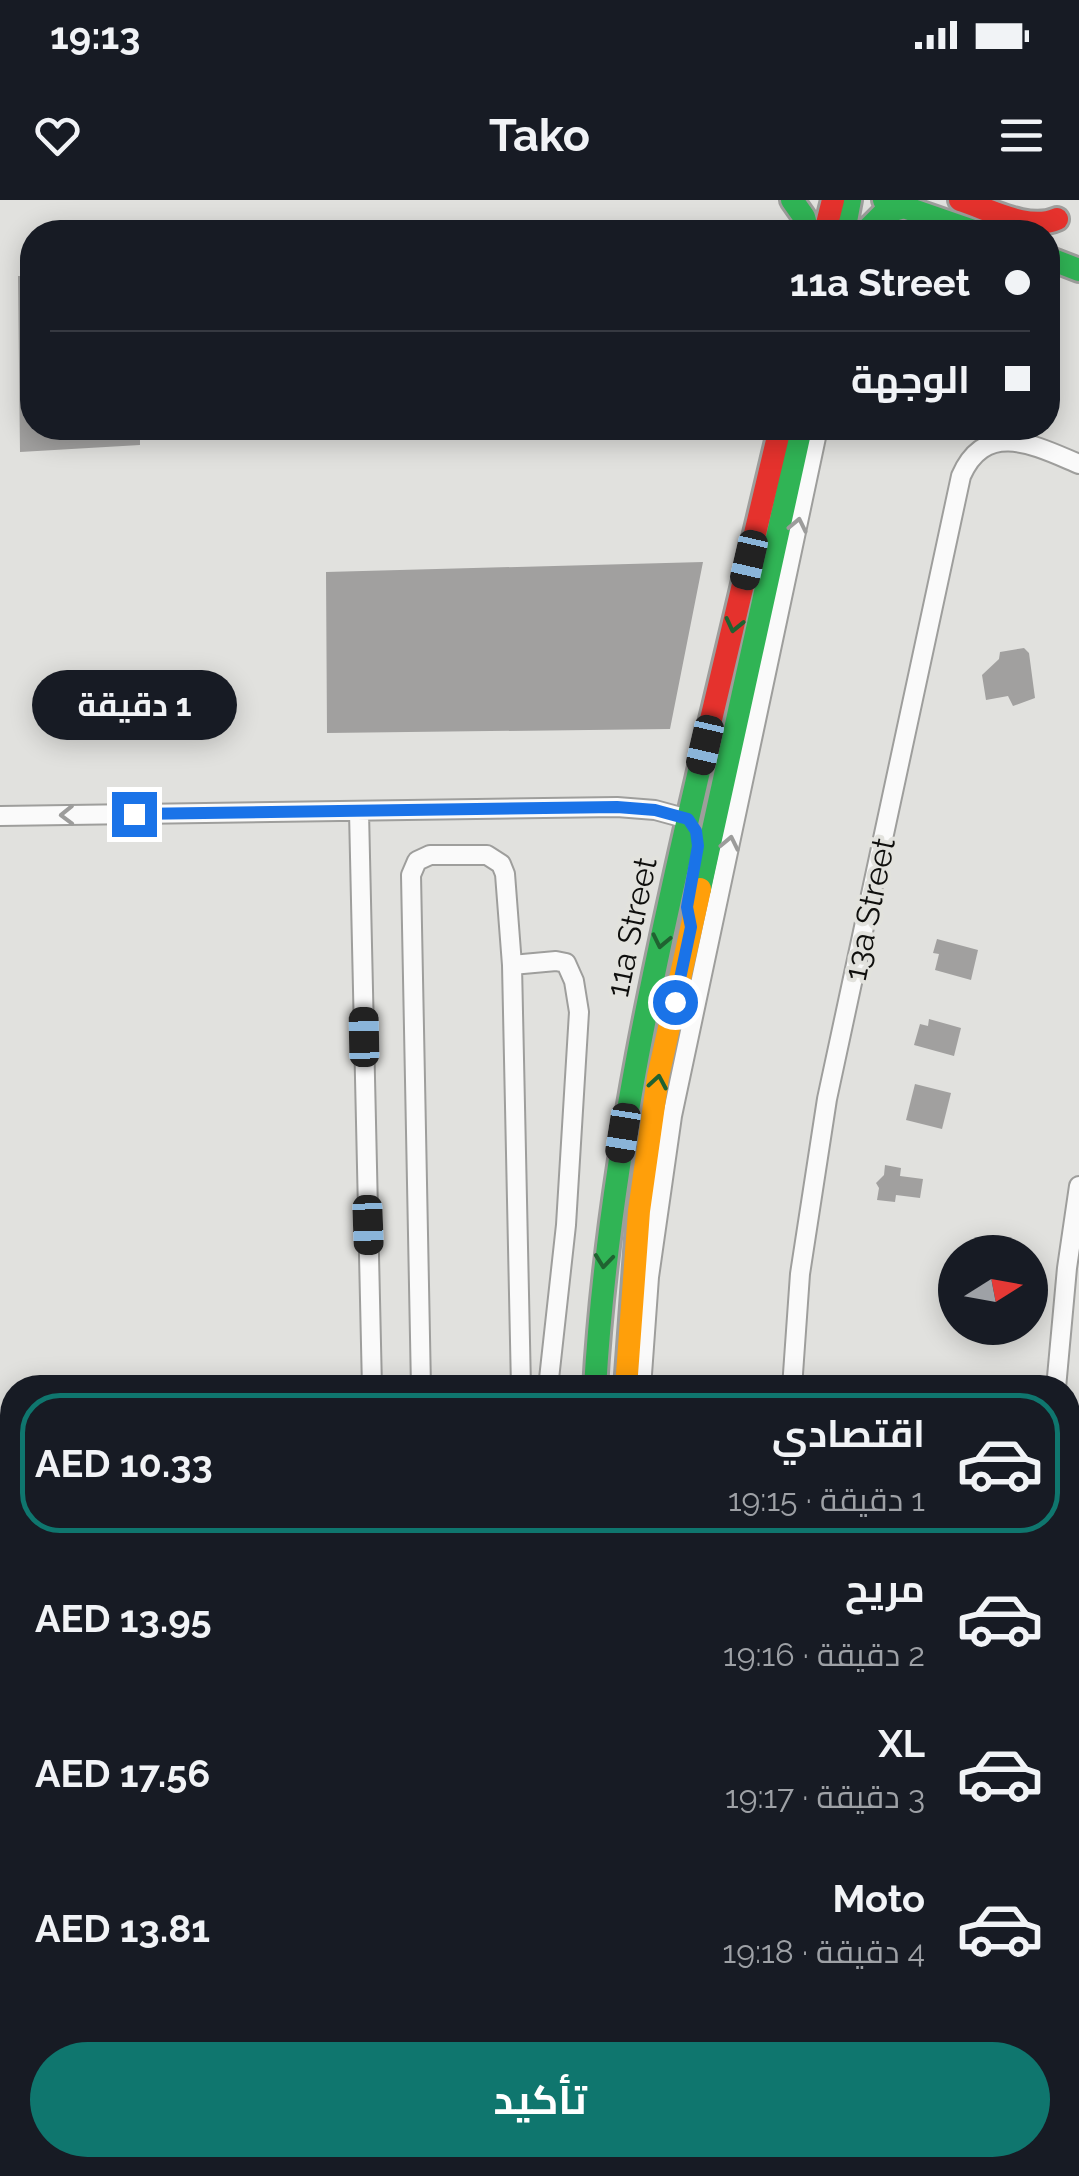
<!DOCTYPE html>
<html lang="ar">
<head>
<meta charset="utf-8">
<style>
  :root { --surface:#171b24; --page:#242831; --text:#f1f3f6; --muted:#9ea1a6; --line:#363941; --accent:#0f766e }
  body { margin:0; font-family:Raleway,Cairo,sans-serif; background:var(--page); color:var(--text); direction:rtl; height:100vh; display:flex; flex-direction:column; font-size:38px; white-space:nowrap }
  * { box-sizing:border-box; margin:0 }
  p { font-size:32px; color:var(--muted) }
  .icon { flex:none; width:55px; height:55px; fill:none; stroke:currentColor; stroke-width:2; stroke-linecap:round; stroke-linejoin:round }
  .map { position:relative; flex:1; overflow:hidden; direction:ltr }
  .details { position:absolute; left:0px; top:1175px; width:1080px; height:802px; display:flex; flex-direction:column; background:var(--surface); border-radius:40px 40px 0 0; box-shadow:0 5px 25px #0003; direction:rtl }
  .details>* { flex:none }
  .guide { position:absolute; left:20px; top:20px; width:1040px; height:220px; border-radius:40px; box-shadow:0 5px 25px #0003; direction:rtl; display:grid; align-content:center; height:220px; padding:0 30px; background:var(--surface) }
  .needle { width:65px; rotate:79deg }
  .tools { position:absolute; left:938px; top:1035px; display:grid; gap:20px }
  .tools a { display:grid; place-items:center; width:110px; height:110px; border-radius:50%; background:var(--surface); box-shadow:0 5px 25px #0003; font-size:50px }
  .end { position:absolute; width:45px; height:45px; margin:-22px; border:12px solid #1a73e8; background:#fff; box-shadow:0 0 0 5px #fff }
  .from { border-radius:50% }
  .bubble { position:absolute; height:70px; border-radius:35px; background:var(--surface); box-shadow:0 5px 25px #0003; font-size:32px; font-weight:700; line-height:70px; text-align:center; direction:rtl }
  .car { position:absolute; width:30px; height:60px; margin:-30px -15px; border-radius:12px; box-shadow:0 0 8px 2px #0007; background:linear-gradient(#222 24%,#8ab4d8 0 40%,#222 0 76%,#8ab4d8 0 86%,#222 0) }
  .guide b { display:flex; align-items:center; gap:35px; height:95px; font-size:38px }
  .guide b+b { border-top:2px solid var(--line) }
  .guide i { width:25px; height:25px; background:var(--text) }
  ul { padding:18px 0 0; list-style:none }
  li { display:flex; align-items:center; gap:30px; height:140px; margin:0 20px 15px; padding:0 10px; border:5px solid transparent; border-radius:40px }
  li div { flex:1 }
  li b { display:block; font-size:38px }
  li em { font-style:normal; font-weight:700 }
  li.selected { border-color:var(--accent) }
  li>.icon { width:90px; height:90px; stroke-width:1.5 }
  .button { display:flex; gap:20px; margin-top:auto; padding:20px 30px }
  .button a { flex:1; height:115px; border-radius:60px; background:var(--accent); color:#fff; font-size:40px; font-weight:700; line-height:115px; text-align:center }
  .status { display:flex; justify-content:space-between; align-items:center; height:70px; padding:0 50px; background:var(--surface); direction:ltr }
  .status svg { height:28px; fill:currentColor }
  header { display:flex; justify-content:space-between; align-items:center; height:130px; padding:0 30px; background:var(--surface); font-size:45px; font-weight:700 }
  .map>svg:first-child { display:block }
  .building { fill:#a1a09f }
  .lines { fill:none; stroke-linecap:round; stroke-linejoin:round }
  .street-casing { stroke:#9e9e9c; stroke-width:22 }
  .fast-casing { stroke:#9e9e9c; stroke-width:28 }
  .slow-casing { stroke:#9e9e9c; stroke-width:28 }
  .jam-casing { stroke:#9e9e9c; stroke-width:28 }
  .street { stroke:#fafafa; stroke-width:18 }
  .fast { stroke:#30b455; stroke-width:22 }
  .slow { stroke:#ff9f0a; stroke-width:22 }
  .jam { stroke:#e5322d; stroke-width:22 }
  .oneway { stroke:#9c9c9b }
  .oneway2 { stroke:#206231 }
  .route { stroke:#1a73e8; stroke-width:12 }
  .labels { text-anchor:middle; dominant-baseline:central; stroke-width:8; stroke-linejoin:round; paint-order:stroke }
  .street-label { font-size:32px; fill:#0f0f0d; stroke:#e2e2dd }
</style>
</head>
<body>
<div class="status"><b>19:13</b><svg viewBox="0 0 49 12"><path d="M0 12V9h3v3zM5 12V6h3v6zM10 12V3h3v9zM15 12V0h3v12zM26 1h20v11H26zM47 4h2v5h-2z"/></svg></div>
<header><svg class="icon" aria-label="menu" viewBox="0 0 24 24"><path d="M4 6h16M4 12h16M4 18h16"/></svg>Tako<svg class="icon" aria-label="heart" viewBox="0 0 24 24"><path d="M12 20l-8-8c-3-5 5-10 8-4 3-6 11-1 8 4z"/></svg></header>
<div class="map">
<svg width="1079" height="1976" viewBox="0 0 1079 1976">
  <rect width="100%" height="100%" fill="#e1e1de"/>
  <path class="building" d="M18,76h14v152h108v17l-120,7z
    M703,362l-33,167 -343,4 -1,-161z
    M1024,448l5,5 6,45 -22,8 -5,-10 -22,4 -4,-25 17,-16 1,-7z
    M937,739l41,11 -7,30 -36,-10 4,-16 -6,-1z
    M929,819l32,9 -7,28 -40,-11 6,-21 8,2z
    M915,884l36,9 -9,36 -36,-9z
    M885,965l16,3 -1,8 23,3 -3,19 -24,-3 -1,7 -18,-2 2,-12 -3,-5 8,-8z"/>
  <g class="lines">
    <defs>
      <path id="street" d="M359,612l13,576
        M0,616l617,-9 38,3 33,9
        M512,765l44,-4 10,2 8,18 5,31 -13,213 -18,163
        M421,1188l-10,-513 6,-14 13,-6h57l14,9 4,10 7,91 9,423
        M641,1188l8,-111 23,-161 146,-688
        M792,1188l8,-114 27,-175 134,-623c25,-57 75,-30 118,-12
        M1056,1188l11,-120 12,-82
        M1068,1270h11
        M1068,1539h11
        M0,1676l12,-1
        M646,1965l2,11
        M795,1965l4,11
        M1040,1965v11"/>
      <path id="fast" d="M792,0l12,17 4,15
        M884,0l92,32
        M844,32l6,-32
        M865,32l19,-19 20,-6
        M1048,58l31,12
        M700,689l101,-461
        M595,1188c13,-224 63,-442 114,-660"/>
      <path id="slow" d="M626,1188l13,-177 19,-134 42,-188"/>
      <path id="jam" d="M960,0c29,9 68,32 97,19
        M825,32l8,-32
        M709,528l71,-300
        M600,1965l3,11
        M625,1965l3,11"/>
    </defs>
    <use href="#street" class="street-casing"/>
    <use href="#fast" class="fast-casing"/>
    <use href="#slow" class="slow-casing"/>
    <use href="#jam" class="jam-casing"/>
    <use href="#street" class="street"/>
    <use href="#fast" class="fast"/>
    <use href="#slow" class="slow"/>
    <use href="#jam" class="jam"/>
  </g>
  <defs><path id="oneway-chevron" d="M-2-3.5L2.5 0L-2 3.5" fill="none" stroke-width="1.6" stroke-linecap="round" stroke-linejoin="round" transform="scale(2.5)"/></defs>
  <g class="oneway">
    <use href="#oneway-chevron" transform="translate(798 325) rotate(-78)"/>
    <use href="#oneway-chevron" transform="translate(67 615) rotate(179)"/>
    <use href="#oneway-chevron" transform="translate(730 643) rotate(-78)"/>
  </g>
  <g class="oneway2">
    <use href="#oneway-chevron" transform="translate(734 425) rotate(103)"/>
    <use href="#oneway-chevron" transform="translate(661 741) rotate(102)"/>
    <use href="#oneway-chevron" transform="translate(658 882) rotate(-80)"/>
    <use href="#oneway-chevron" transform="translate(604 1061) rotate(96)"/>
  </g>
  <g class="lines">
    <path class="route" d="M134,614l483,-7 38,3 33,9 8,12 2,15 -11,61 4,20 -16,75"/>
  </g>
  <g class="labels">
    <g class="street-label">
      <text transform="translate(869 709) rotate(-78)">13a Street</text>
      <text transform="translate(631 727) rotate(-78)">11a Street</text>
    </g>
  </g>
</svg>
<div class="tools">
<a><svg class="needle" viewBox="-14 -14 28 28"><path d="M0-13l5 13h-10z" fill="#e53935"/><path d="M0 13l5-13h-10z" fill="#9ea1a6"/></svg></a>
</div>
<i class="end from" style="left:675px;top:802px"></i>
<i class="end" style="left:134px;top:614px"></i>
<div class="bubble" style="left:32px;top:470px;width:205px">1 دقيقة</div>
<i class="car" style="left:749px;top:360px;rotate:193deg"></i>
<i class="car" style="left:705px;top:545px;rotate:193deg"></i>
<i class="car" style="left:364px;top:837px;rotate:359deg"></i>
<i class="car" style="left:623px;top:933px;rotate:189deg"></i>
<i class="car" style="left:368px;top:1025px;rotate:178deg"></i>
<div class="guide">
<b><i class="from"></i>11a Street</b>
<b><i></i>الوجهة</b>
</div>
<section class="details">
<ul>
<li class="selected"><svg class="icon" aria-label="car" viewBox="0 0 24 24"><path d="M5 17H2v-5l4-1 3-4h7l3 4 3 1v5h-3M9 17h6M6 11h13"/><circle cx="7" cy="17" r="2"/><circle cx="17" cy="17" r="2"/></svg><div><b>اقتصادي</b><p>1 دقيقة · 19:15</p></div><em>AED 10.33</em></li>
<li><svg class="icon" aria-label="car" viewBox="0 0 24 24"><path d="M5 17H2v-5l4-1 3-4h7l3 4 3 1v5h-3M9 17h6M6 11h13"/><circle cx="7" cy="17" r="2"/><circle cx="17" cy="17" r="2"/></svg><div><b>مريح</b><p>2 دقيقة · 19:16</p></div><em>AED 13.95</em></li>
<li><svg class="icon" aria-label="car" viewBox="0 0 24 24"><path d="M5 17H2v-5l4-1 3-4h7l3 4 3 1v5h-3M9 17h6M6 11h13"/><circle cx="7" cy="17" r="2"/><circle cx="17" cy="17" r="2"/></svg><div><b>XL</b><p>3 دقيقة · 19:17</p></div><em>AED 17.56</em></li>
<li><svg class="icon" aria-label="car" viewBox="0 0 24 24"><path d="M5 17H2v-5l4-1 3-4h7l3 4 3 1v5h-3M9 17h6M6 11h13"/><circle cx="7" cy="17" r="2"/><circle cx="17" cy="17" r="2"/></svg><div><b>Moto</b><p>4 دقيقة · 19:18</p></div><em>AED 13.81</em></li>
</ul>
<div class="button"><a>تأكيد</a></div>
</section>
</div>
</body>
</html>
